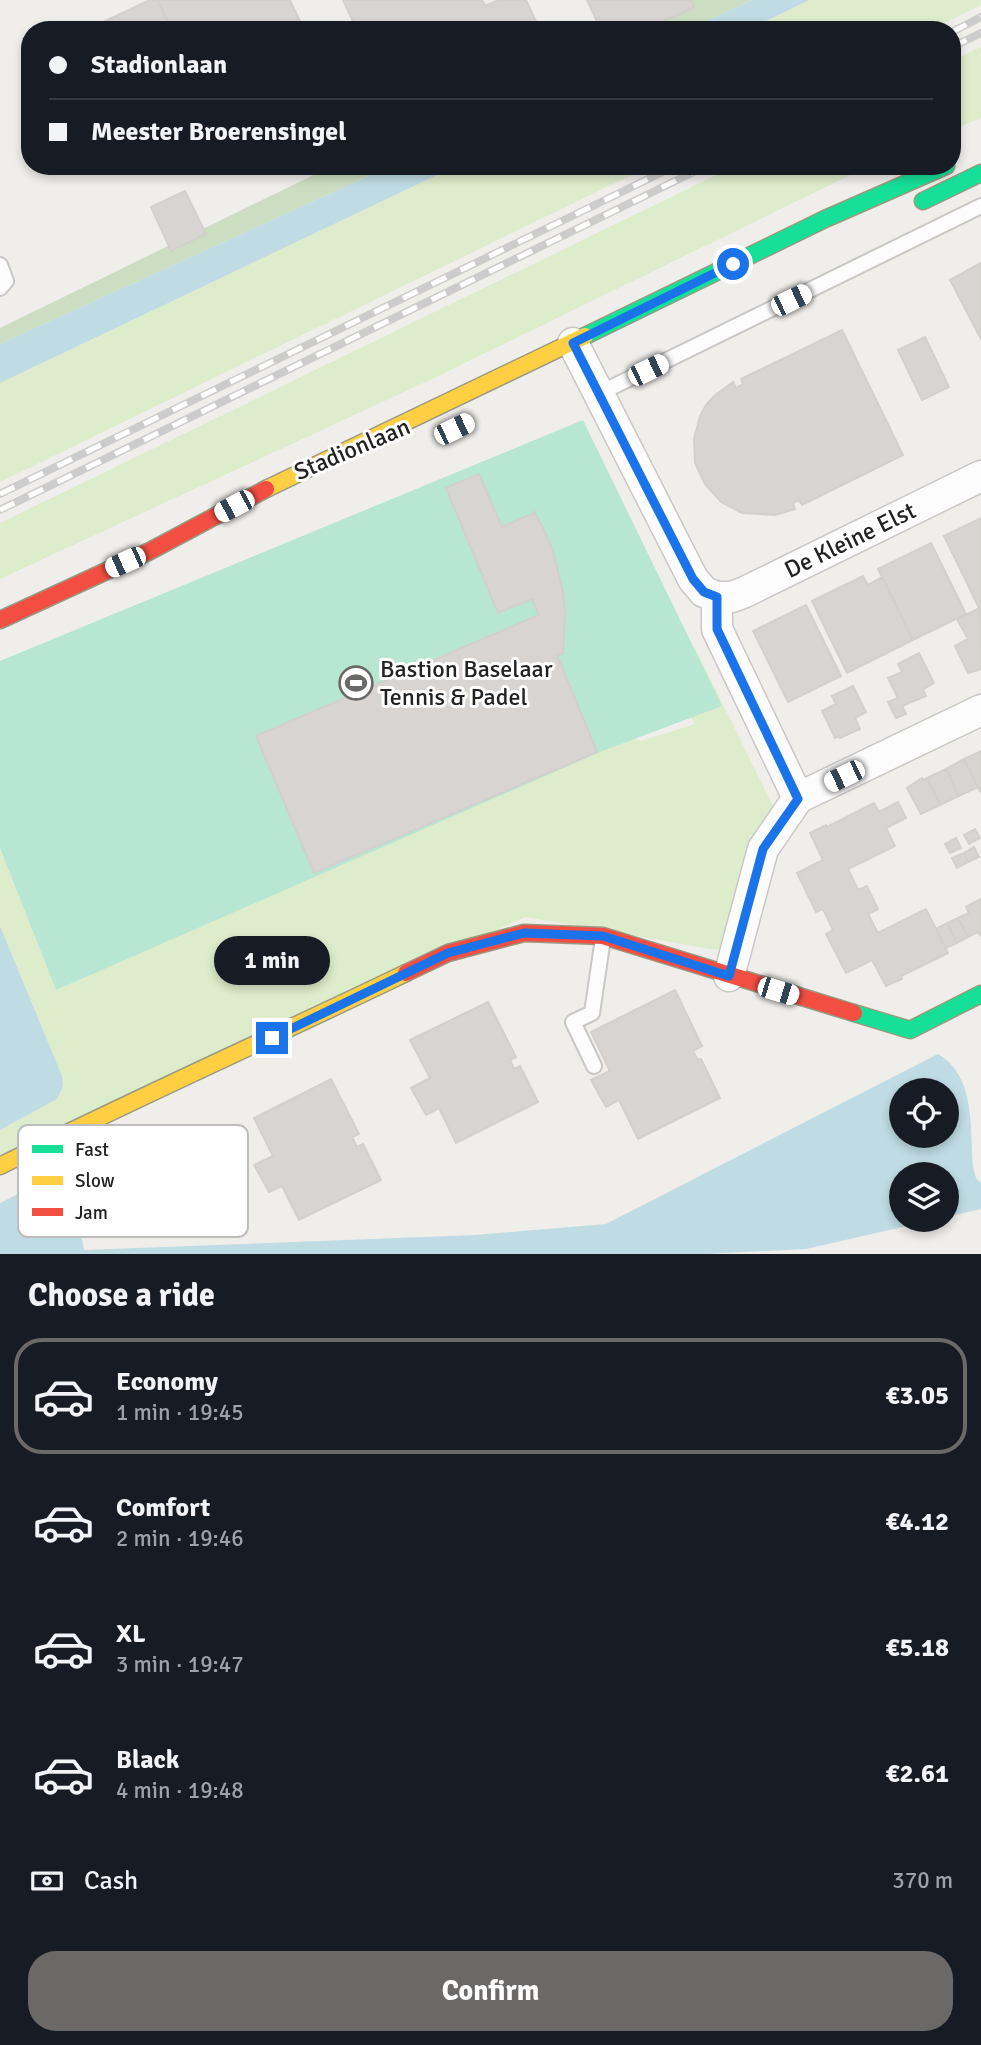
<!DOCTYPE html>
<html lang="en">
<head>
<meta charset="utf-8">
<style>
  :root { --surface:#171b24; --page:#20242c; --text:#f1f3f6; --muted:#9ea1a6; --line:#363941; --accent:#6a6968 }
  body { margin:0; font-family:Signika,sans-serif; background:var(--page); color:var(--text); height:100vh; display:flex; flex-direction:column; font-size:26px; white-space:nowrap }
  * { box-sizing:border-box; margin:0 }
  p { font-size:23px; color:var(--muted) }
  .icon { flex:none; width:38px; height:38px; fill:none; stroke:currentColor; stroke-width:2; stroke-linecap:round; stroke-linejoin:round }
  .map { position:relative; height:1254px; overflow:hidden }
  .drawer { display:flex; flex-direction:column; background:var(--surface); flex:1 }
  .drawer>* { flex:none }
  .banner { position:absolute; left:21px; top:21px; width:940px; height:154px; border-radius:28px; box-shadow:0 4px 10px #0003; display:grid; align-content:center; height:154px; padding:0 28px; background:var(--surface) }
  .fabs { position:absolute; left:889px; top:1078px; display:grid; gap:14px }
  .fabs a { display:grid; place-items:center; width:70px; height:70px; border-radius:50%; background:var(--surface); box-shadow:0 4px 10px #0003; font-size:35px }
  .end { position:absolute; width:32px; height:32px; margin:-16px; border:9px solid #1a73e8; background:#fff; box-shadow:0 0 0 4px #fff }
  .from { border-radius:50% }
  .bubble { position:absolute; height:49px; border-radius:24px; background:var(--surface); box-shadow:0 4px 10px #0003; font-size:23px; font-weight:700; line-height:49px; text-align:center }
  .car { position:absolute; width:21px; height:42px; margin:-21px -10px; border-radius:9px; box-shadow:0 0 5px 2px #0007; background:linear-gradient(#fff 24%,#345 0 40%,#fff 0 76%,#345 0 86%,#fff 0) }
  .banner b { display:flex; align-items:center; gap:24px; height:66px; font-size:26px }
  .banner b+b { border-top:2px solid var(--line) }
  .banner i { width:18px; height:18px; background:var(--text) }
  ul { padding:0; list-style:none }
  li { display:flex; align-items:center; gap:21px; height:116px; margin:0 14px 10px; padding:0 14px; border:4px solid transparent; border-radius:28px }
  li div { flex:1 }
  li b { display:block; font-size:26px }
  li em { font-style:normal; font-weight:700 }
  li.selected { border-color:var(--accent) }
  li>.icon { width:63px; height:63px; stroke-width:1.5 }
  h2 { padding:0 28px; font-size:32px; line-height:84px }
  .pay { display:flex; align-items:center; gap:18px; height:77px; padding:0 28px; font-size:26px }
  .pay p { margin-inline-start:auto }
  .action { display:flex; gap:14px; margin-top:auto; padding:14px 28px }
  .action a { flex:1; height:80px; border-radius:28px; background:var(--accent); color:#fff; font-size:28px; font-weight:700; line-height:80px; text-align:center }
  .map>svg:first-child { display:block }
  .grass { fill:#ddeccb }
  .forest { fill:#cbdec1 }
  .pitch { fill:#b7e6d2 }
  .water { fill:#bfdbe3; fill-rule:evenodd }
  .building { fill:#d7d4d2; stroke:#d3d0cc; stroke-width:2 }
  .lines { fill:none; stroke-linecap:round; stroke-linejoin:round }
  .lane-casing { stroke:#c9c8c7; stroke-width:18 }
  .street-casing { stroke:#c9c8c7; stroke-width:33 }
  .fast-casing { stroke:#999a82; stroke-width:19 }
  .slow-casing { stroke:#999a82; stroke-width:19 }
  .jam-casing { stroke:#999a82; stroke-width:19 }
  .lane { stroke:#fdfcfc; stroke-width:14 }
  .street { stroke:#fdfcfc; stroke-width:30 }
  .fast { stroke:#16e098; stroke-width:16 }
  .slow { stroke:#ffcf43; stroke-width:16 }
  .jam { stroke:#f24e42; stroke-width:16 }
  .rail-casing { stroke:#ccc; stroke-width:8 }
  .rail { stroke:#fff; stroke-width:5; stroke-dasharray:16; stroke-linecap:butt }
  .route { stroke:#1a73e8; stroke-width:9 }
  .labels { text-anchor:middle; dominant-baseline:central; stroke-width:6; stroke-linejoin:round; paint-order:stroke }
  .street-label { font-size:24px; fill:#222; stroke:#fff }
  .poi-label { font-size:24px; fill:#222; stroke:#fff; text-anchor:start }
  .key { fill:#fff; stroke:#bdbdbd; stroke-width:2 }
  .key-label { font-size:19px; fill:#222 }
</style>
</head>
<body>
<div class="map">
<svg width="981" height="1254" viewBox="0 0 981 1254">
  <rect width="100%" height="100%" fill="#f0eeeb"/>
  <path class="grass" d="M809,0h172v5l-50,25h-183z
    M981,47v71l-29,12v-69z
    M456,166h194l-650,316v-99z
    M735,166h134l-437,213 -432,200v-56z
    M694,646l81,164 -51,137 -7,3 -192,-33 -525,239v-26l57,-31 5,-23 -62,-150v-78l56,142 258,-117 317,-135 10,3 54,-17 -8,-12 -8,-64z"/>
  <path class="forest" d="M670,0h82l-65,30h-82z
    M332,166h59l-391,178v-16z"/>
  <path class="pitch" d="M583,420l139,286 -122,46 -544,238 -56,-142v-187z"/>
  <path class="water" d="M752,0h57l-61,30h-61z
    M391,166h65l-456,217v-39z
    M0,926l62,150 1,10 -6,13 -57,31z
    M938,1054c38,22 32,75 35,113l3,11 5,5v26l-34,8v-43h-46v46h32l-127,29 -100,5h-706v-51l56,-28h10l5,7 13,68 391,-15 131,-11zM947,1090v46h-46v-46z"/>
  <path class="building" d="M150,0h8l13,30h-67l-3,-7z
    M158,0h132l14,30h-133z
    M343,0h139l3,6 14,-6h27l14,30h-183z
    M587,0h104l3,7 -49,23h-44z
    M185,191l21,43 -35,17 -20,-44z
    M981,263v76l-31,-59z
    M842,330l61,125 -101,50 -3,-5 -6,3 2,6 -20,6 -33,-2 -21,-11 -16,-18 -10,-21 -1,-24 6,-23 6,-11 8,-9 19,-14 3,6 7,-4 -2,-5z
    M925,337l24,50 -27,13 -24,-50z
    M479,474l23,53 32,-14v-2l11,21 8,19 10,41 2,21 -2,41 -6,1 40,97 -283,121 -58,-137 283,-121 -7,-16 -34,14 -52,-125z
    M981,518v89l-2,1 -35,-72z
    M931,543l35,71 -53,26 -35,-71z
    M863,576l5,9 14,-8 31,63 -66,33 -35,-72z
    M806,605l35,71 -53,26 -35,-71z
    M980,608l1,61 -13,4 -13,-27 13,-7 -11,-20z
    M919,653l15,30 -11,6 3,7 -24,10 4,8 -10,4 -8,-16 10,-4 -10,-20 14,-6 -4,-8z
    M853,686l13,26 -11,6 5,11 -20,9 -1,-2 -4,2 -13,-27 14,-7 -4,-8z
    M981,751v42l-17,-34z
    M964,759l14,28 -19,9 -13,-27z
    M946,769l13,27 -19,9 -13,-27z
    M922,778l1,2 4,-2 13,27 -19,9 -14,-26z
    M898,802l8,16 -20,10 9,18 -47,23 10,21 9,-4 11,23 -10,5 10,19 48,-24 22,44 -47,23 1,3 -16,7 -14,-26 -26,13 -20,-39 7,-4 -10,-21 -7,3 -19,-39 26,-13 -13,-27 16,-8 1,2 47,-24 5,9z
    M975,829l5,9 -11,6 -5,-9z
    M956,838l5,10 -11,5 -5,-9z
    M974,847l5,10 -11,5 -4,-9z
    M964,853l4,9 -11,6 -5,-10z
    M981,899v37l-3,-4 -10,5 -10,-19 11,-5 -3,-6z
    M958,918l10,19 -11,6 -10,-20z
    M947,923l10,20 -11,5 -10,-19z
    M675,990l27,56 -9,5 5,9 3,-1 19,39 -82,41 -19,-39 -13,7 -15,-27 19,-9 -19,-39z
    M488,1002l28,55 -6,3 4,9 6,-3 18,36 -82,41 -17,-35 -13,7 -15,-27 19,-10 -20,-38z
    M331,1079l28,55 -7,3 5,10 6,-3 18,36 -82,40 -17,-34 -13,6 -15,-27 19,-9 -19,-38z"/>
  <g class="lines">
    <defs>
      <path id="lane" d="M0,265l6,16 -6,7
        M600,393l381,-187
        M594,1066l-21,-44 19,-9 11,-75"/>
      <path id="street" d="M573,343l120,236 11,13 13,5v32l81,169
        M717,597h15l13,-5 236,-116
        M729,976l34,-127 35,-51 183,-88"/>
      <path id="fast" d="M923,201l58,-28
        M585,336l240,-117 121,-53
        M854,1013l56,17 71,-36"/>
      <path id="slow" d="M266,489l319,-153
        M0,1166c134,-67 271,-128 406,-193"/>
      <path id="jam" d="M0,620l150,-69 116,-62
        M406,973l42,-20 76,-20 79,3 251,77"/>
    </defs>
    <use href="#lane" class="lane-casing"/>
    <use href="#street" class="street-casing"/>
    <use href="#fast" class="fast-casing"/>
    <use href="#slow" class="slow-casing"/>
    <use href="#jam" class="jam-casing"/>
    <use href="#lane" class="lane"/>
    <use href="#street" class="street"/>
    <use href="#fast" class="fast"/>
    <use href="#slow" class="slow"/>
    <use href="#jam" class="jam"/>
    <defs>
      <path id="rail" d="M952,32l29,-15
        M952,47l29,-14
        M0,494l675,-328
        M0,510l706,-344"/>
    </defs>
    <use href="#rail" class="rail-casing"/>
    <use href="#rail" class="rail"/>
  </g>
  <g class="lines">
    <path class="route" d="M272,1038l176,-85 76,-20 79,3 126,40 34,-127 35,-50 -81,-170v-32l-13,-5 -11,-13 -120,-236 160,-79"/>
  </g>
  <defs>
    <symbol id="stadium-ring" viewBox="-11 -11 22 22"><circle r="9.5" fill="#fff" stroke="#6a6968" stroke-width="1.5"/><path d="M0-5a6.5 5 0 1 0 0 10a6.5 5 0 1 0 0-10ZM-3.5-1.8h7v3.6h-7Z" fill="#6a6968"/></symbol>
  </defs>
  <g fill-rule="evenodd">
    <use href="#stadium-ring" x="337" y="664" width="38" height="38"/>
  </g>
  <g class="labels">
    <g class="street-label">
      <text transform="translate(352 449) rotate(-23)">Stadionlaan</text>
      <text transform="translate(850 540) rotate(-26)">De Kleine Elst</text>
    </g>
    <g class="poi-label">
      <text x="380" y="669">Bastion Baselaar<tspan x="380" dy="28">Tennis &amp; Padel</tspan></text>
    </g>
  </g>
  <rect x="18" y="1125" width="230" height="112" rx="10" class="key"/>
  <rect x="32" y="1145" width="31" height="8" fill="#16e098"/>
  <rect x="32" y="1176" width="31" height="9" fill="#ffcf43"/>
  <rect x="32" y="1208" width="31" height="8" fill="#f24e42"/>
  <g class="key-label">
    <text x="75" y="1156">Fast</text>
    <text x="75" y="1187">Slow</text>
    <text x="75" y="1219">Jam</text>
  </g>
</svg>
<div class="fabs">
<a><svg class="icon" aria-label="locate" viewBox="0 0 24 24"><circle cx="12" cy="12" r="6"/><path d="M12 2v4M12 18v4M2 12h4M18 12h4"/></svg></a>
<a><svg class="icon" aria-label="layers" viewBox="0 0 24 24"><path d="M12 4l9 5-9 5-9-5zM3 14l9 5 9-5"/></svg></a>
</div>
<i class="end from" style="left:733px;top:264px"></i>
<i class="end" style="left:272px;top:1038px"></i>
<div class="bubble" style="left:214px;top:936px;width:116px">1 min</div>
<i class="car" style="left:791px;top:300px;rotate:64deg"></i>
<i class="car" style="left:648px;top:370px;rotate:64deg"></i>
<i class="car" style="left:454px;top:429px;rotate:64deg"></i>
<i class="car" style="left:234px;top:506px;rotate:242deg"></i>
<i class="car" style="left:125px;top:562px;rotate:246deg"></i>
<i class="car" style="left:844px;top:776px;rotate:244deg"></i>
<i class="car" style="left:778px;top:991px;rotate:107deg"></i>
<div class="banner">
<b><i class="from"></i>Stadionlaan</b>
<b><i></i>Meester Broerensingel</b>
</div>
</div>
<section class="drawer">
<h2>Choose a ride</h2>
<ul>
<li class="selected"><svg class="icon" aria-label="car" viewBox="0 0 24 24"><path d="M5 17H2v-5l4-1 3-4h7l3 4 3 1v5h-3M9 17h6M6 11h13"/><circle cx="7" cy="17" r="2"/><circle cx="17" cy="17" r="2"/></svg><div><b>Economy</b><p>1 min · 19:45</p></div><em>€3.05</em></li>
<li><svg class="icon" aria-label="car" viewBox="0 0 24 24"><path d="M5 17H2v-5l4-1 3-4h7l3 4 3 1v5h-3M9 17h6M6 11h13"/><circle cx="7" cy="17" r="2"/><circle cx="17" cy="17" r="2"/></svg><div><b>Comfort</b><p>2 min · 19:46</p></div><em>€4.12</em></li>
<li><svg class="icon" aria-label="car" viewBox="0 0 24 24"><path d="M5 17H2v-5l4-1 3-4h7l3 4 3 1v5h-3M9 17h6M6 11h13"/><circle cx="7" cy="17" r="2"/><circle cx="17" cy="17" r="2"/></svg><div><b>XL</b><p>3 min · 19:47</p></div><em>€5.18</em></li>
<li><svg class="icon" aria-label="car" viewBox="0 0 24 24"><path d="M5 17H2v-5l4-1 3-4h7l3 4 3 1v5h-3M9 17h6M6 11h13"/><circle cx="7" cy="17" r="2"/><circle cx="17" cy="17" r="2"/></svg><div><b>Black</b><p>4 min · 19:48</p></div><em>€2.61</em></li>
</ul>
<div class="pay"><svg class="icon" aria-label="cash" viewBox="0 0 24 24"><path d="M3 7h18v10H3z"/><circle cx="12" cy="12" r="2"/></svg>Cash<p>370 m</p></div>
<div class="action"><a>Confirm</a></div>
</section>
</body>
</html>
